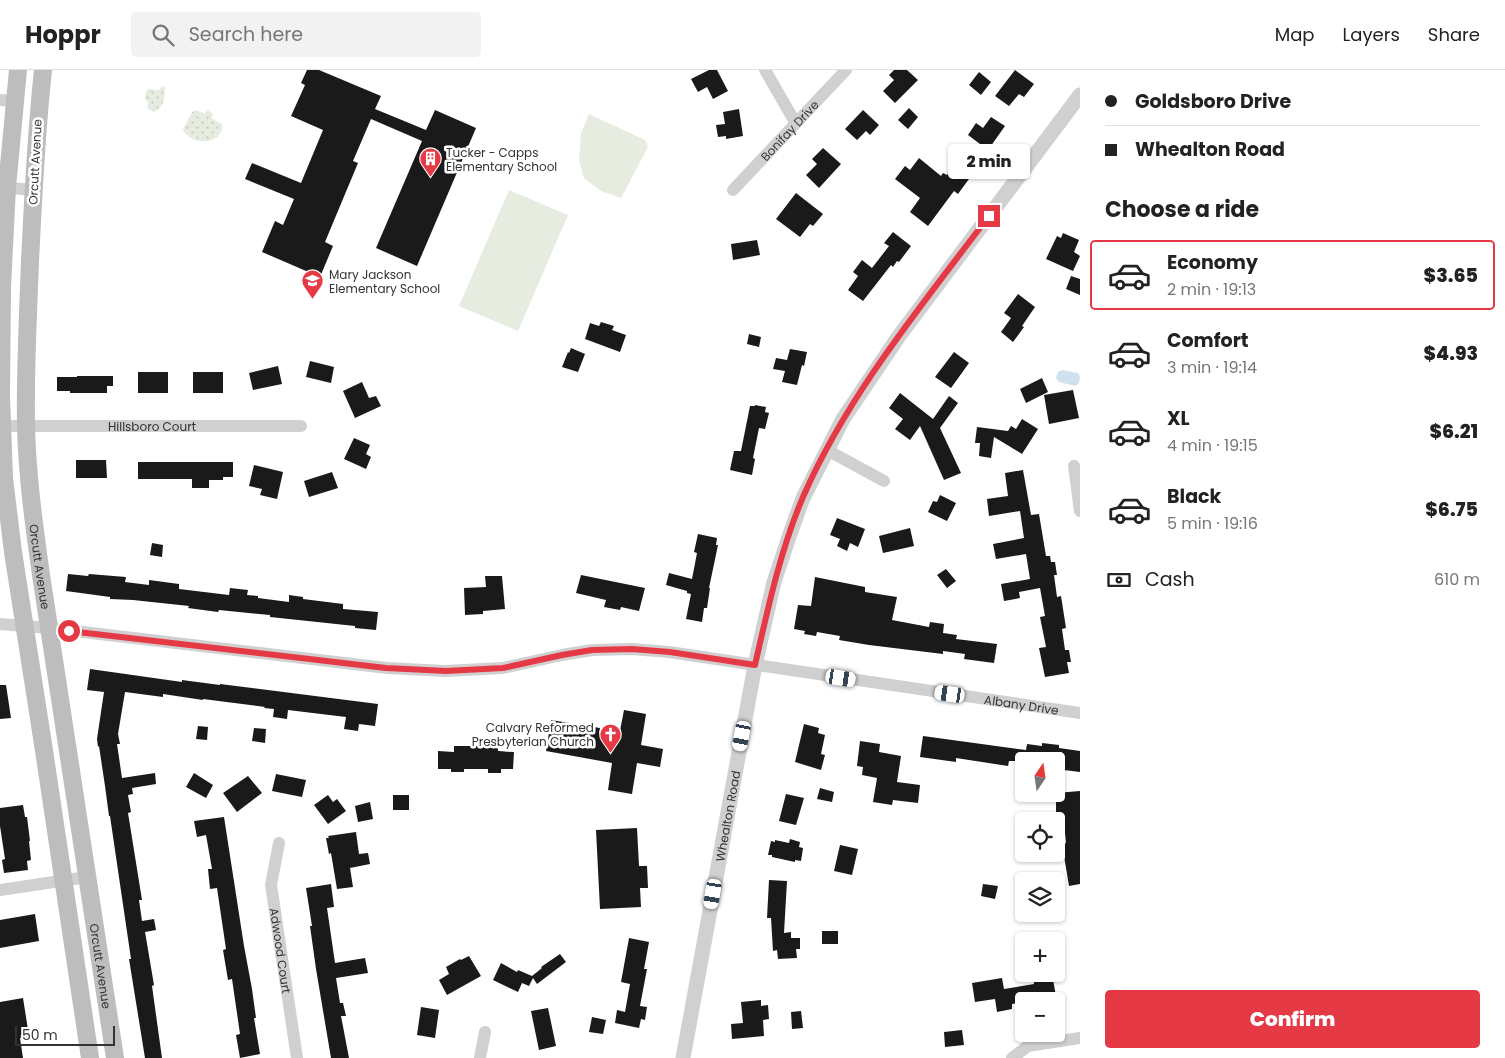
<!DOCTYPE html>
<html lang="en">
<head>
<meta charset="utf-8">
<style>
  :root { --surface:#fff; --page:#f2f2f2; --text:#222; --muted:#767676; --line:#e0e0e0; --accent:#e63946 }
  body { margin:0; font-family:Poppins,sans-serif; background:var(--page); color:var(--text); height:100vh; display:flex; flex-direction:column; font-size:19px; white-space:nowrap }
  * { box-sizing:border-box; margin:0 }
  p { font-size:16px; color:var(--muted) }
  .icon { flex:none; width:28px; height:28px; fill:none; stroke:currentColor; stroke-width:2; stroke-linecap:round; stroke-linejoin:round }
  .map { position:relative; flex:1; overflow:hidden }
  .details { display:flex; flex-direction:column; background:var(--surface); width:425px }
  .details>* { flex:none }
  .hud { display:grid; align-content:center; height:110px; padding:0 25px; background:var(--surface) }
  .needle { width:32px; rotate:13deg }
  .buttons { position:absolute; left:1015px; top:682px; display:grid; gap:10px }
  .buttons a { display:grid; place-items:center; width:50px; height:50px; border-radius:5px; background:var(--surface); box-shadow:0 1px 4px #0004; font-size:25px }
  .scale { position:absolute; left:15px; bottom:12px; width:100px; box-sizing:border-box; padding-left:5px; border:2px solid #333; border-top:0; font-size:14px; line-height:18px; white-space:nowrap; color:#333; -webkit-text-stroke:4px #fff; paint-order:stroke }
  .end { position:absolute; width:22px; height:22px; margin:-11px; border:6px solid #e63946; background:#fff; box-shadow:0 0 0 2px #fff }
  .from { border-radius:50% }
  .bubble { position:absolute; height:35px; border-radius:5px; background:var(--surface); box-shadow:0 1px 4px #0004; font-size:16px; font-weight:800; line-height:35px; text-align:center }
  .car { position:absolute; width:15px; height:30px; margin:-15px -8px; border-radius:6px; box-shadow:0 0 4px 1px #0007; background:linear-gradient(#fff 24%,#345 0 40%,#fff 0 76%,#345 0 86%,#fff 0) }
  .hud b { display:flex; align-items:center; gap:18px; height:48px; font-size:19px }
  .hud b+b { border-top:1px solid var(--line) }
  .hud i { width:12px; height:12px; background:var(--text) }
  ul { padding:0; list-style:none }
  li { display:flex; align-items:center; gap:15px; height:70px; margin:0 10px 8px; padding:0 15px; border:2px solid transparent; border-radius:5px }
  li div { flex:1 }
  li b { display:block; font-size:19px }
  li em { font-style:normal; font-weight:800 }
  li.on { border-color:var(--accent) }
  li>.icon { width:45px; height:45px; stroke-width:1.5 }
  h2 { padding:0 25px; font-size:22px; line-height:60px }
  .pay { display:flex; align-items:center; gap:12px; height:55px; padding:0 25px; font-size:19px }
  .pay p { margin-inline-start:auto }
  .button { display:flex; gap:10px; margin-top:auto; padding:10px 25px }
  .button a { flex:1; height:58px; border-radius:5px; background:var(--accent); color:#fff; font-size:20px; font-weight:800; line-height:58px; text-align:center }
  header { display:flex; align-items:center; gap:30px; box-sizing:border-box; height:70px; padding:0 25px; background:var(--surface); border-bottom:1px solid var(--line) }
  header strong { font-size:24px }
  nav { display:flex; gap:28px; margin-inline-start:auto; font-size:18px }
  .search { width:350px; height:45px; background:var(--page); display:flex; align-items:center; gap:12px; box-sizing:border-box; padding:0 18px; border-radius:5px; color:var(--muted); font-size:19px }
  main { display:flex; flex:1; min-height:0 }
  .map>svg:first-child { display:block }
  .grass { fill:url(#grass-dots) }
  .pitch { fill:#e6ecdf }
  .water { fill:#cfe2ee }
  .building { fill:#1a1a1a }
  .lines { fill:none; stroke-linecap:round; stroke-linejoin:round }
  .minor { stroke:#d0d0d0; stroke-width:12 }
  .tertiary { stroke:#d0d0d0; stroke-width:15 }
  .secondary { stroke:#bdbdbd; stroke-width:18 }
  .route { stroke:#e63946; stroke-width:6 }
  .labels { text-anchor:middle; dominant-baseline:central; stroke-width:5; stroke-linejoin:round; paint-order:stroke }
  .street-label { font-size:12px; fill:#333; stroke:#fff }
  .poi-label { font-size:12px; fill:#333; stroke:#fff; text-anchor:start }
</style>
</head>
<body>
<header>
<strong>Hoppr</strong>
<div class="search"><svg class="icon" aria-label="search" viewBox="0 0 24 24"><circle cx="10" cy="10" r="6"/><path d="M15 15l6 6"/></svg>Search here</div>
<nav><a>Map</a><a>Layers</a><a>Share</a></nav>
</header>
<main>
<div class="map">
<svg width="1080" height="988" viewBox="0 0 1080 988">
  <defs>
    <pattern id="grass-dots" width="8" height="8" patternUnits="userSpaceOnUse" patternTransform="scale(1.25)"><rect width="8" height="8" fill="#e6ecdf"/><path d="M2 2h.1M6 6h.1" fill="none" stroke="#c6cbc0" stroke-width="1.8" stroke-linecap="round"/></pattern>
  </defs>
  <rect width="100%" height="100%" fill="#fff"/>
  <path class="grass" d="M161,16l4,1c-1,11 1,18 -11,25l-6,-3v-7l-3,-3 1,-6 2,-4 12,1z
    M197,40l7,4 4,-4 5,4 -2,4 11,6c2,12 -11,19 -22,17 -6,0 -14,-6 -17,-11l1,-3 9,-16z"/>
  <path class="pitch" d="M589,44l56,26 3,7 -27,51 -20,-7 -17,-13 -5,-18 2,-27z
    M509,120l59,25 -50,116 -59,-25z"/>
  <path class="water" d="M1062,300l16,3 2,4 -1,6 -4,3 -16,-4 -3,-4 2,-6z"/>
  <path class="building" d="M307,0h12l62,26 -6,13 51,21 9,-20 41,18 -59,138 -41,-18 46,-107 -51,-22 -18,42 5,2 -33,79 8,4 -13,31 -58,-25 13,-31 8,4 11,-26 -49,-20 7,-16 49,20 22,-53 -32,-14 14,-31 -4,-2z
    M709,0h8l11,21 -15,8 -6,-12 -9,5 -7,-13z
    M894,0h13l11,10 -23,23 -12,-12 11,-11 -5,-5z
    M1015,0l19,14 -10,13 -5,-3 -10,12 -14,-10z
    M979,2l12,10 -10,13 -12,-10z
    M909,38l9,9 -10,12 -10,-9z
    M739,39l4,27 -17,3v-3l-8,1 -2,-12 9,-1 -2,-12z
    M863,40l16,15 -9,10 -4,-4 -9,9 -12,-11z
    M991,47l14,9 -17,24 -20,-15 8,-12 7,5z
    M823,78l18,16 -22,24 -13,-13 11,-11 -5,-5z
    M961,86l16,12 -19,26 -4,-3 -26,35 -18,-14 10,-14 -25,-19 10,-13 5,4 9,-12 22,18 2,-3 4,2z
    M796,123l27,21 -10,12 -3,-2 -10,13 -24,-18z
    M893,162l18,14 -12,16 -2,-1 -4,6 -2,-2 -28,36 -15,-11 10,-14 -5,-4 9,-12 10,8 17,-22 -5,-3z
    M1063,163l16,7 -5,12 6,4 -7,15 -27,-12 11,-23 4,2z
    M757,170l3,15 -27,5 -2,-16z
    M1071,206l9,3v16l-14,-6z
    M1018,224l17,13 -13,19 2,1 -11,15 -12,-10 10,-14 -7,-5z
    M601,252l13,4 -2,4 14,5 -6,17 -35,-13 5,-16 9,3z
    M749,264l12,3 -2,10 -12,-3z
    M571,278l14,6 -7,18 -16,-5 6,-15 1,1z
    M790,279l17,3 -3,14 -2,-1 -5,20 -15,-3 3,-11 -12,-2 3,-11 11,2z
    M954,282l15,11 -18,25 -16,-11z
    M310,291l24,6 -3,16 -25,-6z
    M278,296l4,18 -29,6 -4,-17z
    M138,302h30v21h-30z
    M193,302h30v21h-30z
    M77,306h36v10h-6v7h-37v-2h-13v-14h20z
    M1042,308l6,14 -22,11 -6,-14z
    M362,312l7,16 7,-2 5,10 -26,12 -12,-27z
    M1073,320l6,28 -30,6 -5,-29z
    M900,323l33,26 16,-23 9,7 -18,25 21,45 -17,7 -24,-54 -10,14 -15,-11 8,-10 -14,-11z
    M755,335l11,2 -1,5 4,1 -4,16 -6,-1 -6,30 2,1 -3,16 -22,-5 4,-19h7l9,-45h5z
    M1022,349l16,10 -16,25 -28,-17 -3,21 -12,-2 1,-13h-5l2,-16 31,4 3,-5 5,3z
    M354,368l16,7 -4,9 5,3 -5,12 -22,-10z
    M76,390h30l1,18h-31z
    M138,392h95v15h-10v3h-14v8h-17v-9h-54z
    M254,395l29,7 -6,27 -17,-4 2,-6 -13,-3z
    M1023,400l8,45 8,-1 7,42h4l1,6h4l2,13h-3l3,22 4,-1 5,32 -4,1 3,21h4l2,12h-4l2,11 -24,4 -6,-29 7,-1 -6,-30 5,-1 -5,-28 -21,4 1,6 -16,3 -3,-17 29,-5 -4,-25 -30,5 -3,-15 31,-6 -4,-27 -31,5 -2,-17 21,-3 -3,-23z
    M332,402l6,16 -29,9 -5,-16z
    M940,425l16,8 -9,18 -19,-9 5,-11 4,1z
    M837,448l28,11 -7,18 -8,-4 -3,8 -10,-5 3,-7 -10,-4z
    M910,458l4,18 -31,7 -4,-17z
    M698,464l19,4 -1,7h2l-9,43h1l-3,20h-3l-2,14 -16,-3 5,-25 -4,-1v-2l-21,-6 3,-12 23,6 5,-26 -3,-1z
    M152,473l11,2 -1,12 -12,-2z
    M946,499l10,12 -9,7 -10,-13z
    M68,504l20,2 1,-2 37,3 -1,5 24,3v-5l30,4v5l50,6 1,-7 18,2 -1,5 11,1v2l31,4v-7l14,2v2l40,5v5l35,3 -2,18 -21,-2v-2l-85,-9v-2l-51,-5 -1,2 -30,-4 1,-2 -56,-6 -23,-1v-2l-44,-6z
    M581,505l64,13 -6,23 -18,-4 -1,3 -16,-3 2,-7 -30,-7z
    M485,506h17l3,33 -22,2v3l-18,1 -1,-27 22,-1z
    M815,507l50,10v5l32,5 -5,23 37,7 1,-5 14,2 -1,9 14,2 -1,4 41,5 -3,19 -30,-4 1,-5 -22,-3v3l-74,-9 -30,-5 1,-4 -23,-4 -1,4 -12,-2 1,-3 -11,-2 4,-24 13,1z
    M90,599l92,13v-2l38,5v-1l158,20 -3,22 -16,-2 -1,7 -14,-2 2,-12 -58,-7 -1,9 -14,-2 1,-8 -10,-1 1,-1 -62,-8v1l-40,-6v3l-38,-5 -7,42 2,10h-3l5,34 33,-5 1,11 -24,4 1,6 -5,1 3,17 -3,1 14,87h-3l3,21 12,-2 2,11 -11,2 9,53 -2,1 10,72h-17l-16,-99h2l-21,-143h-1l-4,-30 -6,-40 -1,1 -1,-8 7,-47 -17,-2z
    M0,615h6l5,33 -11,1z
    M624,640l22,4 -5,31 22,4 -3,18 -23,-4 -5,31 -24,-4 4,-27 -66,-12 5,-31 49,8 -1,5 20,3z
    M804,654l15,4 -1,5 7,2 -4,19 4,1 -4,15 -26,-8z
    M198,656l10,1 -1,13 -11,-1z
    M254,658l12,1 -1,14 -13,-2z
    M923,666l103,14 1,-6 15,2v-3l17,2v3l21,3v21l-24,-3v-8h-47l-1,5 -52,-8v4l-36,-5z
    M860,671l20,3 -1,8 22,4 -4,26 23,3 -2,18 -25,-3 -1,5 -19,-3 4,-24 -15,-3 1,-8 -6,-1z
    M454,676h44v5l16,1 -1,17h-12v4h-13v-4h-24v3h-13v-3h-13v-18l16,1z
    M194,703l19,12 -7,13 -20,-11z
    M276,704l30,6 -4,17 -30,-6z
    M248,706l14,17 -25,19 -14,-19z
    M820,718l14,4 -2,10 -15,-3z
    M1080,721v93l-11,2 -7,-42 4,-1 -3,-30h-7v-20z
    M786,724l18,4 -8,27 -17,-4z
    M328,725l5,7 4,-3 9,12 -18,13 -14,-19z
    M393,725h16v15h-16z
    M370,732l3,17 -15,3 -3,-16z
    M23,735l2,12h2l3,24h-1l2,19 -4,1 1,9 -24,3 -2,-13 3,-1 -5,-33v-18z
    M224,747l20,129 8,43 4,29h-2l6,36 -20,4 -4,-23 4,-1 -8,-55 -4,1 -5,-30 3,-1 -9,-61 -7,1 -2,-20h4l-6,-34 -9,2 -3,-16z
    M637,758l2,38h8l1,22h-8l1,19 -41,2 -4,-79z
    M356,762l3,22 9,-1 2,11 -20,4 3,19 -16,2 -6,-36 -2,1 -3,-16h3l-1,-2z
    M790,769l10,3 -1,5 4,1 -2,13 -6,-1v2l-23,-5v-2h-4l3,-14 4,1v-2l14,3z
    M840,775l18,4 -6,26 -18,-4z
    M769,810l18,1 -3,52 7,-1v6h9v11h-4l1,9 -19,1 -1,-9 -4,1 -2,-33h-4z
    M331,814l3,23 -7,1 8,55 30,-5 3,15 -32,5 4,25h3l3,13h-5l8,42h-18l-15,-89 -6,-43h2l-6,-38z
    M983,814l15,2 -3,13 -14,-3z
    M35,844l4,27 -39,7v-28z
    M822,861h16v13h-16z
    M629,868l20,4 -5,27h3l-7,37 7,1 -2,13 -4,-1 -2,9 -24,-5 2,-13 8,2 5,-28 -9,-2z
    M560,884l6,8 -29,22 -4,-6 -4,8 -7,-3 -4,9 -25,-12 8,-17 16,9 1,-2 14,6 10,-8 -1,-1z
    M469,886l12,20 -34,19 -8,-15 10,-6 -3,-7 14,-8 1,1z
    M1052,904l4,22 -44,8v5l-15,3 -2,-13 -20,3 -3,-19 30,-5 2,11 30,-5 -1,-7z
    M23,928l6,38 -9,2 3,20h-23v-56z
    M761,930v6l7,-1 1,14 -6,1 1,16 -32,3 -1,-15 12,-1 -2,-21z
    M421,937l18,3 -4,28 -18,-3z
    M548,938l8,38 -17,4 -8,-39z
    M801,941l2,17 -11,1 -1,-17z
    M592,947l14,3 -3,14 -14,-2z
    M962,960l2,15 -19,2 -1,-15z"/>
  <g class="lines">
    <g class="minor">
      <path d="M765,0l30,52"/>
      <path d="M0,30l14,1"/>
      <path d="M0,117l33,3"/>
      <path id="s1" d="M733,120l113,-120"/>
      <path id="s2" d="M2,356h299"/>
      <path d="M827,380l57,31"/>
      <path d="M1074,396l6,45"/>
      <path id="s3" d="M0,554l49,4 338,40 58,3 58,-3 59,-13 30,-5 40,-1 37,3 411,61"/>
      <path id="s4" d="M279,773l-8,42 26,173"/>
      <path d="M0,820l87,-13"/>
      <path d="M480,988l5,-26"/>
      <path d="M1012,988l16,-12 52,-8"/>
    </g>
    <path class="tertiary" id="s5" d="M683,988l72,-393 19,-83 16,-48 13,-36 40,-79 56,-83 181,-241"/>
    <g class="secondary">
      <path d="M18,0l-11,117 -5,100 -1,109 3,82 9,74 30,192 47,314"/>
      <path id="s6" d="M43,0c-7,64 -10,128 -13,192 -2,54 -5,108 -4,163 1,50 8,100 15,150l74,483"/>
    </g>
  </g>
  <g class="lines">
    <path class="route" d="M69,561l317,37 60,3 57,-3 59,-13 30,-5 40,-1 38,3 85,13c13,-57 25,-114 48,-168 45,-103 119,-192 186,-281"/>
  </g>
  <defs>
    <symbol id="building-pin" viewBox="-11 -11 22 30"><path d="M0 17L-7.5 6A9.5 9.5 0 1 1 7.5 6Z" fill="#e63946" stroke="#fff"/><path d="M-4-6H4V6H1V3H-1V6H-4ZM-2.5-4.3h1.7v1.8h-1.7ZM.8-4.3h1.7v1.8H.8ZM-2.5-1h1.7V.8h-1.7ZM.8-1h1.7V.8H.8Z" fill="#fff"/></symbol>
    <symbol id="school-pin" viewBox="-11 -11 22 30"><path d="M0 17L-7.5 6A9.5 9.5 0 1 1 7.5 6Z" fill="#e63946" stroke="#fff"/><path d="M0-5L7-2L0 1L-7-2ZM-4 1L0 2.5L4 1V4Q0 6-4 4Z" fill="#fff"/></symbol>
    <symbol id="church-pin" viewBox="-11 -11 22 30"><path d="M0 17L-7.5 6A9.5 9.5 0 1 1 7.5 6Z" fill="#e63946" stroke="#fff"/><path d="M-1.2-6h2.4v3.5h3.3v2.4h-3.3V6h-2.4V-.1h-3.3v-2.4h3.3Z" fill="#fff"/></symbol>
  </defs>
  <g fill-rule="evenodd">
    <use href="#building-pin" x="418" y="76" width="25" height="34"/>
    <use href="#school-pin" x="300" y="198" width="25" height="34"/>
    <use href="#church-pin" x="598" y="652" width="25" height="34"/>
  </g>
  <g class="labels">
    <g class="street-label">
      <text stroke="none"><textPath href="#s1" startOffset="82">Bonifay Drive</textPath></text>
      <text transform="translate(35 92) rotate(-87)">Orcutt Avenue</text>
      <text stroke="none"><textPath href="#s2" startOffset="150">Hillsboro Court</textPath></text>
      <text stroke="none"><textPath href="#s6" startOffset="498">Orcutt Avenue</textPath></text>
      <text stroke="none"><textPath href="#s3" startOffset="1030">Albany Drive</textPath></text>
      <text stroke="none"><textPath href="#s5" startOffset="246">Whealton Road</textPath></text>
      <text stroke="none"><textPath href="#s4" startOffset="109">Adwood Court</textPath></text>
      <text stroke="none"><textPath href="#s6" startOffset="902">Orcutt Avenue</textPath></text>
    </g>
    <g class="poi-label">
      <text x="446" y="82">Tucker - Capps<tspan x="446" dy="14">Elementary School</tspan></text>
      <text x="329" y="204">Mary Jackson<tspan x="329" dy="14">Elementary School</tspan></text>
      <text x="594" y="657" text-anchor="end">Calvary Reformed<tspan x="594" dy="14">Presbyterian Church</tspan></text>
    </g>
  </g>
</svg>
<div class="buttons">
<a><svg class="needle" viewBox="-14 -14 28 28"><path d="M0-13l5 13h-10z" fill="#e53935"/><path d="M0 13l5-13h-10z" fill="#767676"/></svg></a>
<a><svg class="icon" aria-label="locate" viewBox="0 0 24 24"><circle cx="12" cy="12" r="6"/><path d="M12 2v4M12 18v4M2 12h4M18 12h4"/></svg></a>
<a><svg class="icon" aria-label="layers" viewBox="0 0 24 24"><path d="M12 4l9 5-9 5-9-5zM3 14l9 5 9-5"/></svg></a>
<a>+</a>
<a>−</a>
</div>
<div class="scale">50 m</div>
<i class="end from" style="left:69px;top:561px"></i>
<i class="end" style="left:989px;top:146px"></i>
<div class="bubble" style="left:948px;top:74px;width:82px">2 min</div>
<i class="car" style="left:841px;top:608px;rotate:99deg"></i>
<i class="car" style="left:950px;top:624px;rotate:278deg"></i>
<i class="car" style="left:742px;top:666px;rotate:191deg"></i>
<i class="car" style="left:713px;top:824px;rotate:190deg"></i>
</div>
<section class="details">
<div class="hud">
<b><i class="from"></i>Goldsboro Drive</b>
<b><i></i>Whealton Road</b>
</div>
<h2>Choose a ride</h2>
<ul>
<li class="on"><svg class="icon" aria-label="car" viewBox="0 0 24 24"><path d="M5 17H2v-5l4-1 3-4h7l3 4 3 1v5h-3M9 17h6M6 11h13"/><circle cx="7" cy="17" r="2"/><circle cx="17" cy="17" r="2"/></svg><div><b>Economy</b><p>2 min · 19:13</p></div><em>$3.65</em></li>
<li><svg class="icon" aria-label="car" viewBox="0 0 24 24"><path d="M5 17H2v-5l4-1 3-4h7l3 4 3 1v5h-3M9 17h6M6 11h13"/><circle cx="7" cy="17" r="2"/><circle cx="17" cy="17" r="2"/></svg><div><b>Comfort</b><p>3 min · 19:14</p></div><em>$4.93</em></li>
<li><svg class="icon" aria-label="car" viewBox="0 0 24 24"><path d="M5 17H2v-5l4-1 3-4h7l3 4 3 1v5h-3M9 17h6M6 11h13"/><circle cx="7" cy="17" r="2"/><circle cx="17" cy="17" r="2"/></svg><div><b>XL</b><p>4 min · 19:15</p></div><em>$6.21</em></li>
<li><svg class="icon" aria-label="car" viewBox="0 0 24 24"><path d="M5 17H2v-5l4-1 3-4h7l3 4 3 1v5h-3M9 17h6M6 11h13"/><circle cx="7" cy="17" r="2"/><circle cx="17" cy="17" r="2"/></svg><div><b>Black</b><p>5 min · 19:16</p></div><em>$6.75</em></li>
</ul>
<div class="pay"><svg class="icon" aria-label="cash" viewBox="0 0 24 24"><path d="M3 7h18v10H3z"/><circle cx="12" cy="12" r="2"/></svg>Cash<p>610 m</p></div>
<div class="button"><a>Confirm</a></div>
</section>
</main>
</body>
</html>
